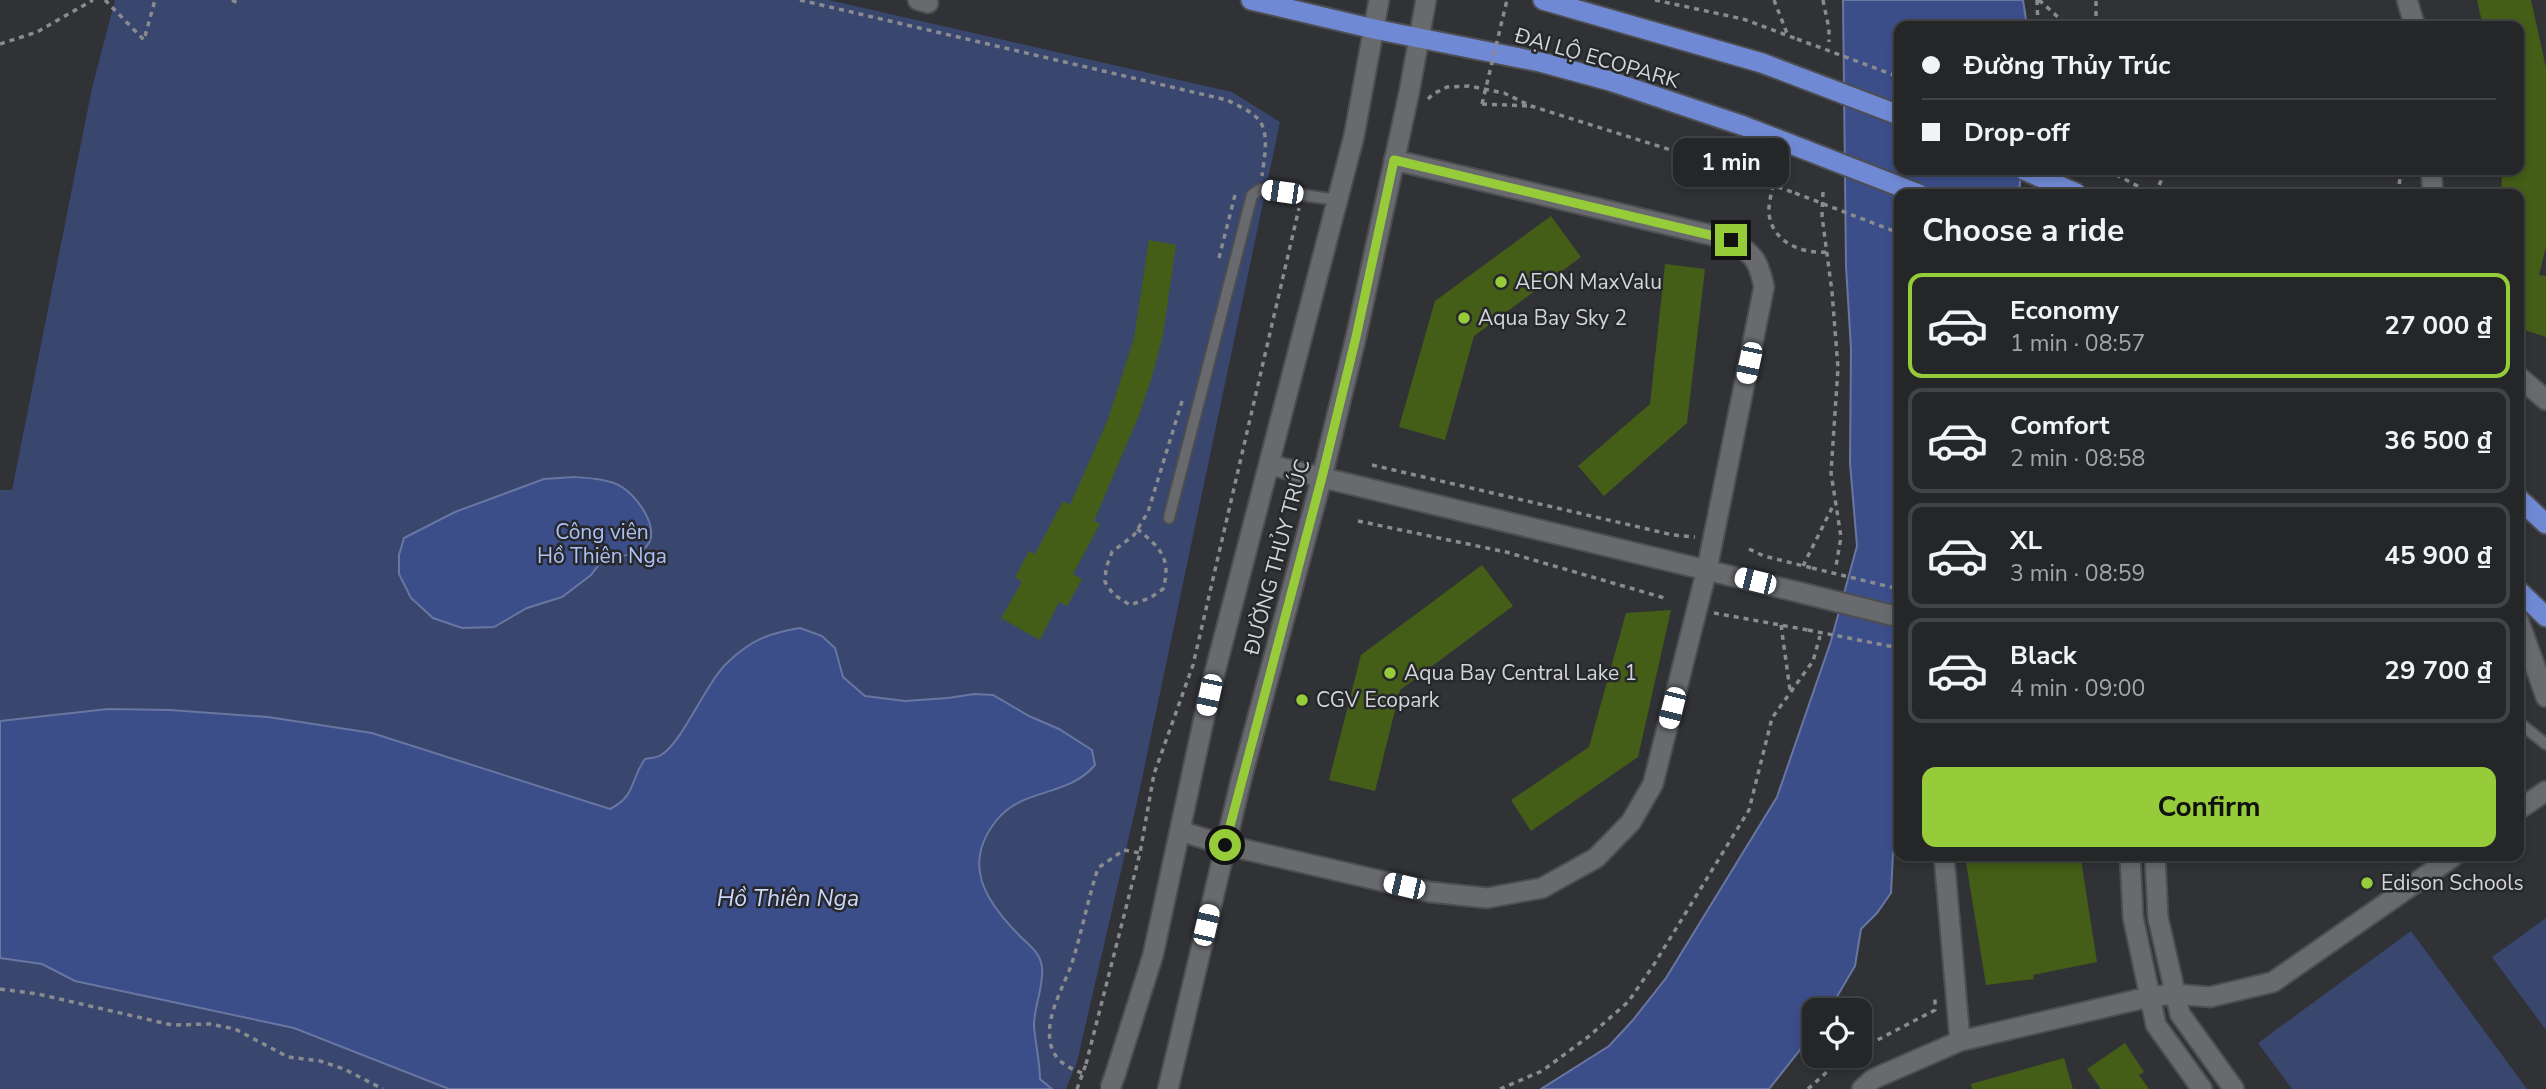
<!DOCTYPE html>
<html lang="en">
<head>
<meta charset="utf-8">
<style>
  :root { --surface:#252628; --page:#313234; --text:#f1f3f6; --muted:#a3a5a8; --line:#424345; --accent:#96cc39 }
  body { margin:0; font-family:"Nunito Sans",sans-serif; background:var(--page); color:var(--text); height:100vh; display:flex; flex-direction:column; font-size:26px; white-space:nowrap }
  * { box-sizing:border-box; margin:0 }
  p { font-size:23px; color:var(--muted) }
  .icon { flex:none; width:38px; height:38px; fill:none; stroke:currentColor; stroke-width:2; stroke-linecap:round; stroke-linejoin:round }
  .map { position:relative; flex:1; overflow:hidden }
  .drawer { position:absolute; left:1894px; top:189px; width:630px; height:672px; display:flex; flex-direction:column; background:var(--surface); border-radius:14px; box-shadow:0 4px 10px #0003,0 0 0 2px var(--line) }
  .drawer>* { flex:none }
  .banner { position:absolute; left:1894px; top:21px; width:630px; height:154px; border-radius:14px; box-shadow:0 4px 10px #0003,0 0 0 2px var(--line); display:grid; align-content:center; height:154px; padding:0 28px; background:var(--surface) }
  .fabs { position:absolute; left:1802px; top:998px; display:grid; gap:14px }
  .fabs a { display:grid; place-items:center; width:70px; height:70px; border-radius:14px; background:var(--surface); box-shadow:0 4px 10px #0003,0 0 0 2px var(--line); font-size:35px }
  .end { position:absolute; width:32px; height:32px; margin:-16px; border:9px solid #96cc39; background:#111; box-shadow:0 0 0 4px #111 }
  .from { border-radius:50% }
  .bubble { position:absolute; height:49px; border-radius:14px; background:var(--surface); box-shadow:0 4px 10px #0003,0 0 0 2px var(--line); font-size:23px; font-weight:700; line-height:49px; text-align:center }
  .car { position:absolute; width:21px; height:42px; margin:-21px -10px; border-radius:9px; box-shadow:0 0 5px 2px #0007; background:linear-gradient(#fff 24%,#345 0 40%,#fff 0 76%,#345 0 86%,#fff 0) }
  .banner b { display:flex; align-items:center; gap:24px; height:66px; font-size:26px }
  .banner b+b { border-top:2px solid var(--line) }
  .banner i { width:18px; height:18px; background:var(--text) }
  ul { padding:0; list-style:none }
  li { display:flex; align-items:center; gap:21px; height:105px; margin:0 14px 10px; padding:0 14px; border:4px solid var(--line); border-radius:14px }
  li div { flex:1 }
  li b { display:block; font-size:26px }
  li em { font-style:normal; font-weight:700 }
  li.on { border-color:var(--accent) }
  li>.icon { width:63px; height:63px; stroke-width:1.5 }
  h2 { padding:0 28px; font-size:32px; line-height:84px }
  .button { display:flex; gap:14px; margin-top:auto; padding:14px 28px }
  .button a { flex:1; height:80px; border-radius:14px; background:var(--accent); color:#111; font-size:28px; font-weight:700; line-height:80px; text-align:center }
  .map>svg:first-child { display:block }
  .green { fill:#39466e }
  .water { fill:#3b4e89; stroke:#6976a1; stroke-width:2 }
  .building { fill:#445e18 }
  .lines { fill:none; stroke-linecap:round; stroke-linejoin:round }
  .service-casing { stroke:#4d4e51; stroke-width:14 }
  .minor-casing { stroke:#4d4e51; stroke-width:23 }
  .trunk-casing { stroke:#4d4e51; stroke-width:23 }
  .path { stroke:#8a8b8f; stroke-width:3.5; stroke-dasharray:5 5; stroke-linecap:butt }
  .service { stroke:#686a6e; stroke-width:10 }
  .minor { stroke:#686a6e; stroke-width:19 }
  .trunk { stroke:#7089d4; stroke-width:19 }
  .minor-bridge-casing { stroke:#4d4e51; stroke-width:23; stroke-linecap:butt }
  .trunk-bridge-casing { stroke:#4d4e51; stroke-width:23; stroke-linecap:butt }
  .path-bridge { stroke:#8a8b8f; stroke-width:3.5; stroke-dasharray:5 5; stroke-linecap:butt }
  .minor-bridge { stroke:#686a6e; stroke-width:19 }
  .trunk-bridge { stroke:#7089d4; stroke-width:19 }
  .route { stroke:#96cc39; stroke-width:9 }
  .poi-dot { fill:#96cc39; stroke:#27282c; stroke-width:2.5 }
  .labels { text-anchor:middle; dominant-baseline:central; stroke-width:5; stroke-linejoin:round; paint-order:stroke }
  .street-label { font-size:21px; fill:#d4d5d8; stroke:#27282c }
  .poi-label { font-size:21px; fill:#d4d5d8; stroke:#27282c; text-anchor:start }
  .park-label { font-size:21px; fill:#adc1f6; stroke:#27282c }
  .water-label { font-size:23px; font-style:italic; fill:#c9d7fb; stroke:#27282c }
</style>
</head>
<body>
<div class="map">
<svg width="2546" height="1089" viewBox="0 0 2546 1089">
  <rect width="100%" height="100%" fill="#313236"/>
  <path class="green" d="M115,0h714l403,92 48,30 -141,671 -62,269 -11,27h-1066v-599h12l80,-402z
    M2546,918v112l-54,-73z
    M2411,931l116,158h-235l-34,-46z"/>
  <path class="water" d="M1843,0h180l4,26h-128v144h122l-2,24h-120v540l-8,159 -14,20 -16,16 -6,37 -26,44h-14v21l-46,58h-228l68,-43 24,-26 33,-42 111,-181 54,-156 26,-95 -7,-83 1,-114 -5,-83z
    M574,477c15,1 35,2 48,10 17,11 44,48 19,64 -8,5 -27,5 -37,7l-13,17 -29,22 -35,11 -33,19 -32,1 -29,-10 -22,-20 -12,-24v-19l5,-17 51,-26 89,-33z
    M800,628l22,8 13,12 8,29 22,19 40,5 43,-3 26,-4 19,1 36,21 30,13 33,21 3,15c-28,33 -73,22 -99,56 -34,43 -11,79 21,112 10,11 23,18 25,34 2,19 -8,40 -8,58 1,18 6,36 6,54l12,10h-603l-155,-61 -219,-47 -33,-17 -42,-6v-237l108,-12 62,1 98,7 104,16 238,76c26,-13 20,-29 35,-50 4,-1 12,-1 16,-4 22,-13 45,-73 67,-93 23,-22 41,-29 72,-34z"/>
  <path class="building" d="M2477,0h54l15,68v179l-7,28 7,1v61l-28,-9v-134h-17l1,-24h16v-144h-35z
    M1551,216l30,41 -107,79 -29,104 -46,-13 36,-126z
    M1149,240l27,5 -13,90 -11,42 -13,38 -45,106 6,3 -27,50 9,5 -15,27 -8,-4 -19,38 -39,-22 21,-36 -7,-5 14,-26 6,3 28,-53 7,4 38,-86 26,-81z
    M1665,264l40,5 -18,154 -83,73 -26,-30 72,-62z
    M1482,565l31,41 -113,84 -25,101 -46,-11 32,-125z
    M1671,610l-33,147 -107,74 -20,-31 78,-53 37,-134z
    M1965,856h118l-1,10 15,96 -64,13 1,4 -48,6z
    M2125,1043l19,29 -5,3 10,14h-48l-14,-20z
    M2064,1058l9,31h-101l-1,-5z"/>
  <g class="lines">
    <defs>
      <path id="service" d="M1169,518l83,-323 9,-6 76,11
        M2518,722l28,22"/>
      <path id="minor" d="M918,0l10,3
        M2407,0l8,26
        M2431,170l2,24
        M2518,376l28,24
        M1270,465l532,128
        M2518,619l28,78
        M2518,810l28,-19
        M1180,831l45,14 205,47 57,6 55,-10 54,-30 35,-36 22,-38 54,-215 57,-282c-6,-28 -9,-30 -32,-47l-338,-80
        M1944,856l16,185
        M2130,856l3,61 23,108 46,64
        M2155,856l3,62 22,96 54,75
        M1116,1072l37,-117 56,-260 145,-559 25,-136
        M1168,1089l73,-309 81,-303 34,-140 53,-244 17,-93
        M1862,1089l11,-10 87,-38 189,-44 26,-3 35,3 63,-15 181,-126"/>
      <path id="trunk" d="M1251,0l123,29 166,33 70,19 134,45
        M1543,0l219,63
        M2518,498l28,26
        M2518,590l28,27"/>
    </defs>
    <use href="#service" class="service-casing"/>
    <use href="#minor" class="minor-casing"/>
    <use href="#trunk" class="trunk-casing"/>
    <path class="path" d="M105,0l39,40 11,-40
      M232,0l7,4
      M800,0l427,100c9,5 22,10 29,17 15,13 8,41 6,59
      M1655,0l88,19 54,20
      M1774,0l14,36
      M1823,0l6,29v13
      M2037,0l1,26
      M2039,0l29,26
      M2096,26v-26
      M0,44l37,-12 56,-32
      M1428,99l5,-5 14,-7 22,-1 35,7 27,13 140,44 124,43
      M1482,104l47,2
      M2107,170l46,24
      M1773,185c-2,11 -6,23 -3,34 6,25 34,35 57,33
      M1823,192l-1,24 10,76 6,76 -7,105 10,64 -5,29
      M2155,194l11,-24
      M2398,194l3,-24
      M1219,258l16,-63
      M1372,465l301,70 22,2
      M1358,521l148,31 162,47
      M1137,529c23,18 35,30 26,60l-13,9 -20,7 -17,-11 -8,-12 1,-14 6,-16 22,-17 14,-23 35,-114
      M1749,549l15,7 48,12
      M1803,566l31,-62
      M1714,613l94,17
      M1781,625l9,65
      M0,989l38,5 134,31 38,-1 25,5 53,28 32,4 24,8 39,20
      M1860,1049l75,-39v-15
      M1086,1064l54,-211 14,-79 39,-109 106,-457
      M1082,1073c-16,-6 -30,-14 -32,-33 -4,-25 14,-54 22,-77 10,-32 16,-64 26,-95l26,-18 16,3
      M1500,1089l42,-18 46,-34 40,-35 25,-36 96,-156 23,-92 41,-57 7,-25
      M1808,1089l31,-28 10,-6"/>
    <use href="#service" class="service"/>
    <use href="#minor" class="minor"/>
    <use href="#trunk" class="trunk"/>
    <defs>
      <path id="minor-bridge" d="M1802,593l97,24
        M1110,1089l6,-17"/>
      <path id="trunk-bridge" d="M1762,63l137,52
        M1744,126l175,68
        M2024,170l54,24"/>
    </defs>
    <use href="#minor-bridge" class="minor-bridge-casing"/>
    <use href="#trunk-bridge" class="trunk-bridge-casing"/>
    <path class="path-bridge" d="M1797,39l102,38
      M1482,104l25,-104
      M1795,193l104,40
      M1812,568l87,21
      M1808,630l91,18
      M1077,1089l9,-25"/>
    <use href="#minor-bridge" class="minor-bridge"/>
    <use href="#trunk-bridge" class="trunk-bridge"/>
  </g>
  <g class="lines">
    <path class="route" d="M1225,845l97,-368 34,-140 38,-177 337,80"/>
  </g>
  <g class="poi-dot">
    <circle cx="1501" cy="282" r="7"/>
    <circle cx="1464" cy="318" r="7"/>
    <circle cx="1390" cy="673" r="7"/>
    <circle cx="1302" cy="700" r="7"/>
    <circle cx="2367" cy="883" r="7"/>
  </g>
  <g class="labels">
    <g class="street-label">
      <text transform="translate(1597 58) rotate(16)">ĐẠI LỘ ECOPARK</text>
      <text transform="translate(1277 557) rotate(-75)">ĐƯỜNG THỦY TRÚC</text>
    </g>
    <g class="poi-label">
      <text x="1515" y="282">AEON MaxValu</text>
      <text x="1478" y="318">Aqua Bay Sky 2</text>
      <text x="1404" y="673">Aqua Bay Central Lake 1</text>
      <text x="1316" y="700">CGV Ecopark</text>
      <text x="2381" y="883">Edison Schools</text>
    </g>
    <g class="park-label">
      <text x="602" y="532">Công viên<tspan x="602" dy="24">Hồ Thiên Nga</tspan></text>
    </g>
    <g class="water-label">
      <text x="788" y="898">Hồ Thiên Nga</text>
    </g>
  </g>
</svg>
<div class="fabs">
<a><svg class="icon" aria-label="locate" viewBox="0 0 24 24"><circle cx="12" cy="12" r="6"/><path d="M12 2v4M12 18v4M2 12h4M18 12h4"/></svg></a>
</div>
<i class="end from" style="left:1225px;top:845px"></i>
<i class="end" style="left:1731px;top:240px"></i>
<div class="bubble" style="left:1673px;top:138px;width:116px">1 min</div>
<i class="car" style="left:1282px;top:192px;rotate:278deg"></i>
<i class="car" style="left:1749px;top:363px;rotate:192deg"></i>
<i class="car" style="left:1755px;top:581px;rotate:284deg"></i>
<i class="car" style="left:1209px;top:695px;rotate:192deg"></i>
<i class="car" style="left:1672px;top:708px;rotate:194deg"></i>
<i class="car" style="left:1404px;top:886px;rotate:283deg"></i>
<i class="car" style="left:1206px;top:925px;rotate:13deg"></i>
<div class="banner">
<b><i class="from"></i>Đường Thủy Trúc</b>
<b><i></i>Drop-off</b>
</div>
<section class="drawer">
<h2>Choose a ride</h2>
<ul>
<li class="on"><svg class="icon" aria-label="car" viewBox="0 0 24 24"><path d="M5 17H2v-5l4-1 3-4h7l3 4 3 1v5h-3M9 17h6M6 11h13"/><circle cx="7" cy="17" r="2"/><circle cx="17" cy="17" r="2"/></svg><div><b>Economy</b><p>1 min · 08:57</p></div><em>27 000 ₫</em></li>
<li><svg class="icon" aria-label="car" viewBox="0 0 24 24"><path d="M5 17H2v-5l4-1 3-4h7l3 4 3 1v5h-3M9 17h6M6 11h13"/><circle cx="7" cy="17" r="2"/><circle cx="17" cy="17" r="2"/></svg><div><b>Comfort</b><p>2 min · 08:58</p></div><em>36 500 ₫</em></li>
<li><svg class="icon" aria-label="car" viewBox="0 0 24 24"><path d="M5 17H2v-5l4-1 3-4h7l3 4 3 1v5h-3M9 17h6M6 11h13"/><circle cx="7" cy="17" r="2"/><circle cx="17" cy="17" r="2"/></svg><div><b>XL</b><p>3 min · 08:59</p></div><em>45 900 ₫</em></li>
<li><svg class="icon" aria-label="car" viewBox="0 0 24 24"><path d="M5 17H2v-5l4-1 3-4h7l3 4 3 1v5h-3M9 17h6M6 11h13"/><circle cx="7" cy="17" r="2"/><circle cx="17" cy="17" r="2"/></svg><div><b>Black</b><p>4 min · 09:00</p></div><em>29 700 ₫</em></li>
</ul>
<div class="button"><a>Confirm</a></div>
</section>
</div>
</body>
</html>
